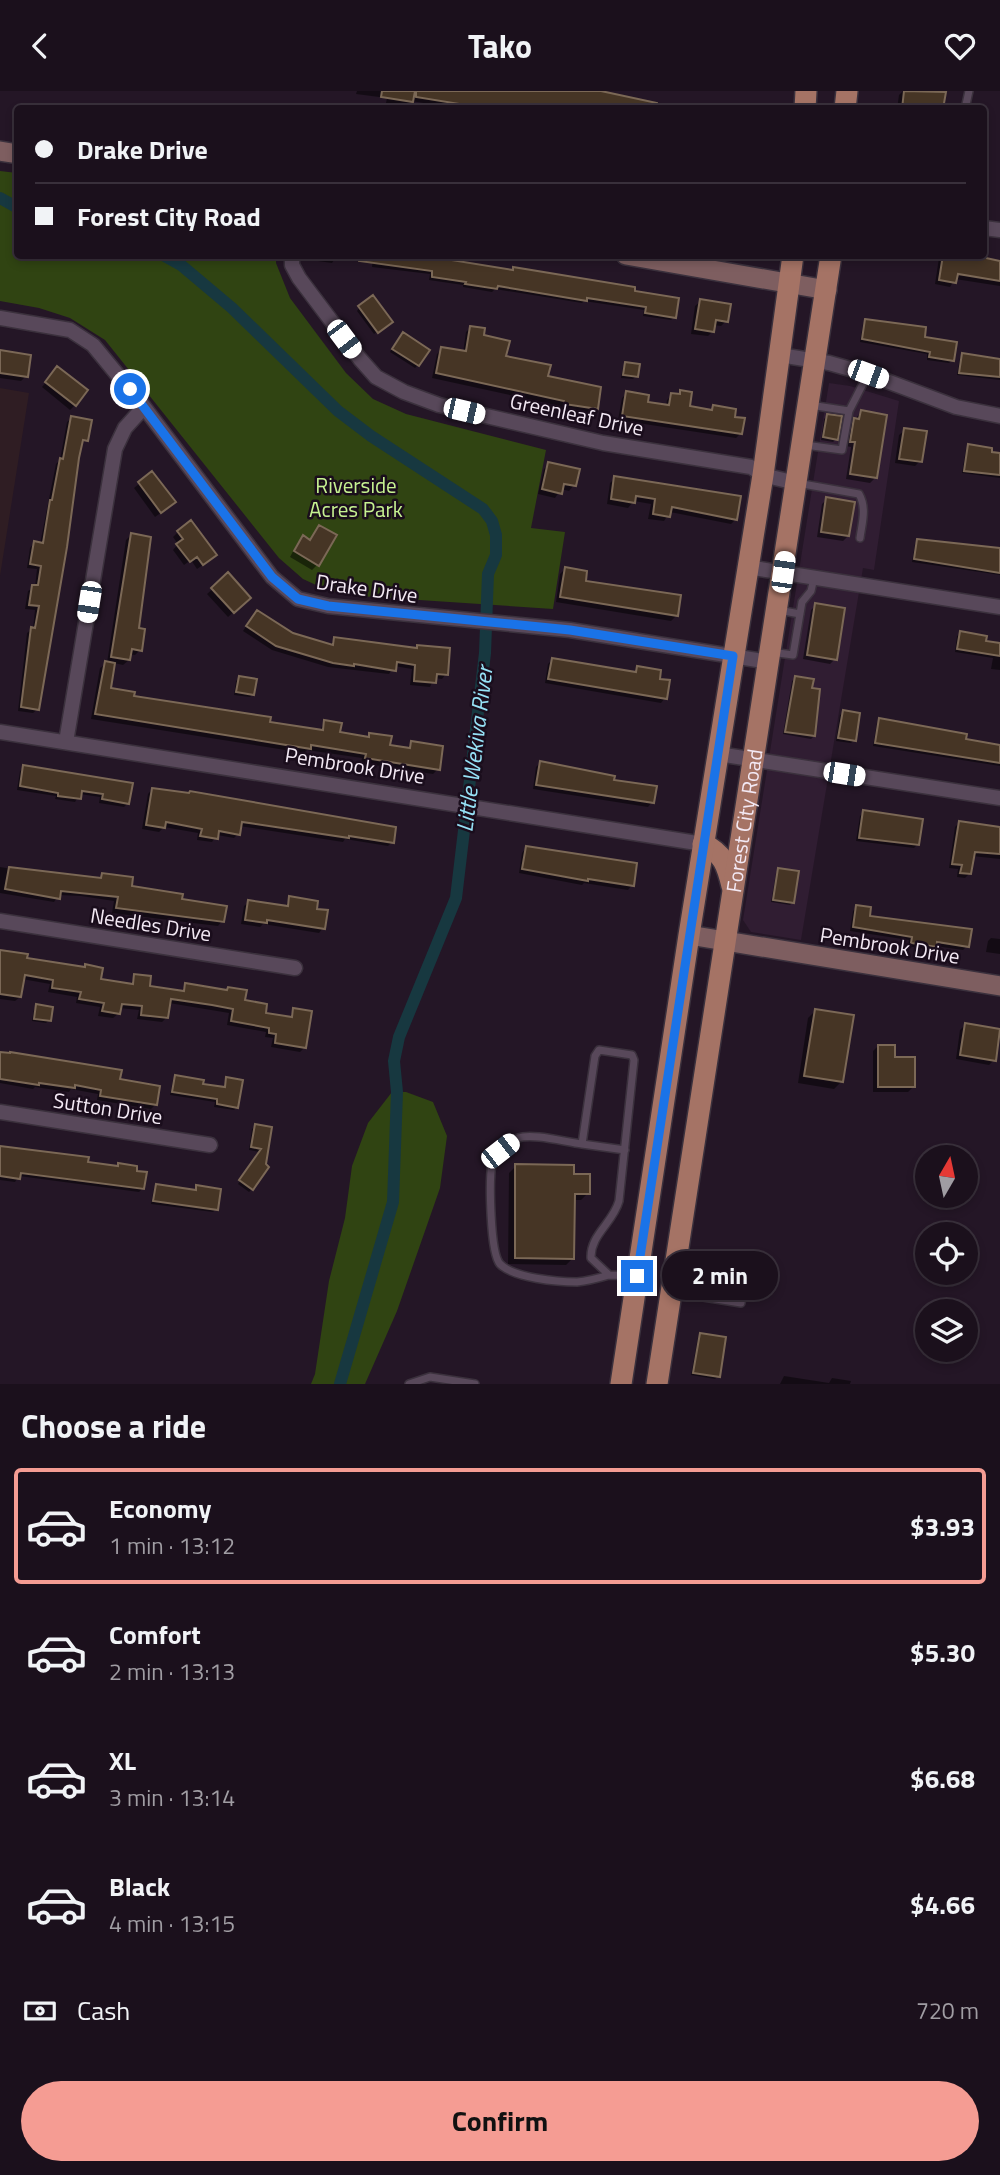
<!DOCTYPE html>
<html lang="en">
<head>
<meta charset="utf-8">
<style>
  :root { --surface:#1b101c; --page:#281e29; --text:#f1f3f6; --muted:#a09da3; --line:#39303b; --accent:#f59c93 }
  body { margin:0; font-family:"Titillium Web",sans-serif; background:var(--page); color:var(--text); height:100vh; display:flex; flex-direction:column; font-size:26px; white-space:nowrap }
  * { box-sizing:border-box; margin:0 }
  p { font-size:23px; color:var(--muted) }
  .icon { flex:none; width:38px; height:38px; fill:none; stroke:currentColor; stroke-width:2; stroke-linecap:round; stroke-linejoin:round }
  .map { position:relative; height:1293px; overflow:hidden }
  .panel { display:flex; flex-direction:column; background:var(--surface); flex:1 }
  .panel>* { flex:none }
  .guide { position:absolute; left:14px; top:14px; width:973px; height:154px; border-radius:7px; box-shadow:0 4px 10px #0003,0 0 0 2px var(--line); display:grid; align-content:center; height:154px; padding:0 21px; background:var(--surface) }
  .needle { width:46px; rotate:9deg }
  .tools { position:absolute; left:915px; top:1054px; display:grid; gap:14px }
  .tools a { display:grid; place-items:center; width:63px; height:63px; border-radius:50%; background:var(--surface); box-shadow:0 4px 10px #0003,0 0 0 2px var(--line); font-size:35px }
  .end { position:absolute; width:32px; height:32px; margin:-16px; border:9px solid #1a73e8; background:#fff; box-shadow:0 0 0 4px #fff }
  .from { border-radius:50% }
  .bubble { position:absolute; height:49px; border-radius:24px; background:var(--surface); box-shadow:0 4px 10px #0003,0 0 0 2px var(--line); font-size:23px; font-weight:700; line-height:49px; text-align:center }
  .car { position:absolute; width:21px; height:42px; margin:-21px -10px; border-radius:9px; box-shadow:0 0 5px 2px #0007; background:linear-gradient(#fff 24%,#345 0 40%,#fff 0 76%,#345 0 86%,#fff 0) }
  .guide b { display:flex; align-items:center; gap:24px; height:66px; font-size:26px }
  .guide b+b { border-top:2px solid var(--line) }
  .guide i { width:18px; height:18px; background:var(--text) }
  ul { padding:0; list-style:none }
  li { display:flex; align-items:center; gap:21px; height:116px; margin:0 14px 10px; padding:0 7px; border:4px solid transparent; border-radius:7px }
  li div { flex:1 }
  li b { display:block; font-size:26px }
  li em { font-style:normal; font-weight:700 }
  li.selected { border-color:var(--accent) }
  li>.icon { width:63px; height:63px; stroke-width:1.5 }
  h2 { padding:0 21px; font-size:32px; line-height:84px }
  .pay { display:flex; align-items:center; gap:18px; height:77px; padding:0 21px; font-size:26px }
  .pay p { margin-inline-start:auto }
  .button { display:flex; gap:14px; margin-top:auto; padding:14px 21px }
  .button a { flex:1; height:80px; border-radius:42px; background:var(--accent); color:#111; font-size:28px; font-weight:700; line-height:80px; text-align:center }
  header { display:flex; justify-content:space-between; align-items:center; height:91px; padding:0 21px; background:var(--surface); font-size:32px; font-weight:700 }
  .map>svg:first-child { display:block }
  .built { fill:#301d32 }
  .education { fill:#2f1d23 }
  .green { fill:#304412 }
  .shadow { fill:#0007 }
  .lines { fill:none; stroke-linecap:round; stroke-linejoin:round }
  .canal { stroke:#173840; stroke-width:12 }
  .building { fill:#463525; stroke:#7b6856; stroke-width:2 }
  .lane-casing { stroke:#3b313d; stroke-width:10 }
  .street-casing { stroke:#3b313d; stroke-width:17 }
  .secondary-casing { stroke:#3b313d; stroke-width:22 }
  .primary-casing { stroke:#3b313d; stroke-width:24 }
  .lane { stroke:#58485a; stroke-width:7 }
  .street { stroke:#58485a; stroke-width:14 }
  .secondary { stroke:#7e5e60; stroke-width:19 }
  .primary { stroke:#a57365; stroke-width:21 }
  .route { stroke:#1a73e8; stroke-width:9 }
  .labels { text-anchor:middle; dominant-baseline:central; stroke-width:5; stroke-linejoin:round; paint-order:stroke }
  .street-label { font-size:21px; fill:#f3e9f4; stroke:#1a0d1c }
  .park-label { font-size:21px; fill:#c6f291; stroke:#1a0d1c }
  .water-label { font-size:23px; font-style:italic; fill:#96e2f6; stroke:#1a0d1c }
</style>
</head>
<body>
<header><svg class="icon" aria-label="back" viewBox="0 0 24 24"><path d="M15 5l-7 7 7 7"/></svg>Tako<svg class="icon" aria-label="heart" viewBox="0 0 24 24"><path d="M12 20l-8-8c-3-5 5-10 8-4 3-6 11-1 8 4z"/></svg></header>
<div class="map">
<svg width="1000" height="1293" viewBox="0 0 1000 1293">
  <rect width="100%" height="100%" fill="#241626"/>
  <path class="built" d="M829,292l21,3 49,15 -25,169 -11,-2 -62,372 -50,-8 -8,-12z"/>
  <path class="education" d="M0,297l29,5 -29,183z"/>
  <path class="green" d="M0,80l17,2 1,82 258,1v7l14,35 56,75 27,26 33,15 140,36 -15,78 34,4 -12,77 -194,-13 -32,-6 -24,-11 -24,-21 -174,-218 -35,-22 -31,-10 -39,-7z
    M392,1001h14l27,10 14,34 -7,52 -43,123 -32,73h-54l4,-10 14,-93 16,-63 7,-52 16,-43z"/>
  <path class="shadow" d="M357,0h235l33,9 61,7v2h-226l-49,-8 -4,5 -21,-3 1,-5 -31,-4z
    M903,0l41,3 -2,15h-45l2,-14z
    M27,15l19,3h-22z
    M319,164h34l-3,4 -14,-2 -4,6 -14,-2z
    M373,164l76,6 62,10 3,-3 119,24 41,25 -3,3 -28,-4 1,-6 -60,-9 -2,2 -87,-14 -3,3 -29,-5v-2l-34,-5 1,-6 -58,-7z
    M942,164h16l42,7v24l-45,-7 -5,8 -15,-3 4,-26z
    M701,210l25,20 -5,5 -8,-1v6l-5,5 -17,-2 4,-28z
    M359,217l28,17 -13,9 -17,-23z
    M866,230l57,17 29,22 -3,3 -22,-3v-6l-67,-12 3,-18z
    M471,236l33,30 42,20 50,31 -5,5 -31,-5v-2l-128,-28 5,-24 5,-5 21,4 3,-21z
    M400,246l18,28 -3,3 -25,-16z
    M0,261l26,24 -5,5 -21,-3z
    M963,264l37,6v19l-43,-5 3,-17z
    M626,273l10,12 -3,3 -12,-1 2,-11z
    M53,283l22,31 -5,5 -28,-23z
    M681,301l7,15 22,4 3,-4 20,11 8,15 -5,5 -118,-18 4,-22 5,-5 19,10 20,3 1,-6 5,-5 5,1z
    M861,321l14,66 -5,5 -24,-4 5,-32 -5,-1 4,-21z
    M827,325l9,23 -3,3 -12,-2 3,-21z
    M72,327l14,22 -6,4 -42,265 -5,4 -15,-2 9,-78 6,-5 2,-18 -10,-1 3,-18 7,-4 2,-18 -10,-1 3,-20 4,-5 6,1 16,-80 4,-4 7,-38z
    M905,339l15,31 -5,5 -20,-3 4,-28z
    M969,355l31,9v23l-38,-5 4,-24z
    M549,373l25,21 -5,6 -8,-2 -6,9 -17,-4 6,-25z
    M152,382l17,34 -14,10 -21,-29z
    M615,387l121,41 -5,5 -61,-12 -6,9 -16,-2 3,-15 -17,-3 -6,7 -21,-4 3,-21z
    M827,408l21,37 -5,5 -26,-4 5,-33z
    M319,436l-2,38 -5,5 -22,-13 8,-15 5,-5 6,4z
    M178,441l32,28 -13,9 -6,-9 -7,5 -11,-15 5,-6 -5,-7z
    M131,444l9,115 -5,5 -6,-1v6l-6,5 -9,-2 -5,26 23,9 187,33 6,-9 13,12 28,4 4,-4 18,13 19,1 5,-5 26,26 -5,5 -72,-11 1,-5 -55,-8 -3,3 -213,-34 9,-51 7,-5 19,-123z
    M918,450l82,9v25l-88,-13 3,-18z
    M565,478l19,13 92,34 -5,5 -115,-19 4,-28z
    M228,484l21,23 -21,19 -21,-23z
    M816,514l19,54 -5,5 -27,-5 8,-49z
    M253,525l40,19 37,11 4,-7 81,11 3,-3 28,27 -4,5 -8,-1 -4,9 -20,-2 2,-16 -18,-3 -5,8 -61,-7 -56,-17 -29,-19z
    M961,542l23,9 16,2v26l-9,-1 2,-11 -38,-6 2,-16z
    M552,569l81,13 4,-5 21,12 7,18 -4,5 -116,-20 3,-19z
    M239,587l14,16 -3,3 -16,-2 2,-14z
    M795,587l19,58 -3,3 -28,-5 9,-53z
    M844,621l10,28 -3,3 -15,-2 4,-26z
    M880,629l84,21 36,6v19l-127,-20 4,-23z
    M540,672l112,39 -4,5 -115,-18 3,-22z
    M24,676l107,18 -3,18 -4,4 -25,-4 1,-6 -20,-3 -5,8 -20,-3 1,-3 -39,-6 3,-19z
    M152,698l36,6 204,47 -4,4 -43,-7 -2,3 -104,-16 -1,8 -4,4 -17,-3 -5,7 -15,-2 1,-7 -34,-6 -5,5 -17,-3 6,-35z
    M864,721l54,32 -4,4 -58,-7 4,-25z
    M959,732l41,11v25l-28,-3 -3,18 -4,4 -8,-1 1,-8 -9,-1 6,-41z
    M526,757l106,37 -4,5 -44,-7 -2,2 -63,-12 3,-20z
    M0,776l50,8 48,4 5,-5 27,13 50,13 42,21 -4,5 -106,-13 2,-12 -33,-5 -22,-1 -5,7 -54,-9z
    M779,779l14,32 -3,3 -19,-3 5,-29z
    M290,807l25,12 8,18 -4,5 -56,-9 -3,3 -19,-3 3,-18 5,-4 36,5z
    M857,816l10,10 100,29 -4,4 -28,-4 -4,4 -23,-4 1,-6 -59,-9 3,-20z
    M991,847l9,1v15l-14,-2 2,-11z
    M0,861l99,28 31,5 5,-9 13,12 33,4 5,-7 57,16 21,13 25,4 5,-8 11,37 -5,5 -29,-5 2,-9 -8,-1 1,-5 -39,-7 2,-12 -60,-10 -2,14 -5,5 -25,-3 2,-9 -20,-2 -1,6 -5,4 -15,-2 2,-9 -24,-4 1,-6 -29,-5 2,-8 -28,-5 -2,18 -5,4 -15,-2z
    M37,915l12,14 -3,3 -14,-2 2,-12z
    M815,920l26,71 -7,7 -36,-6 10,-65z
    M965,934l29,35 -5,5 -33,-6 4,-29z
    M878,955l15,13 20,28 -5,5h-35v-41z
    M0,962l118,28 37,24 -4,4 -54,-9 1,-6 -27,-5 -2,3 -34,-5 -2,2 -33,-6z
    M176,986l25,8 22,3 4,-9 10,28 -3,3 -20,-3 1,-5 -45,-7 3,-15z
    M255,1035l15,2 -18,61 -3,3 -11,-8 22,-32 -11,-2 3,-21z
    M0,1057l116,20 3,-3 24,23 -4,4 -120,-16 -4,6 -15,-2z
    M516,1075l56,10 16,17 -7,7h-7l-1,58 -7,7 -58,-1 1,-91z
    M157,1094l37,5 3,-3 19,22 -3,3 -62,-8 3,-16z
    M701,1244l17,41 -3,3 -24,-4 7,-37z
    M784,1285l45,7 3,-5 19,3 -1,3h-70z"/>
  <g class="lines">
    <path class="canal" d="M0,107l18,10
      M163,164l18,10 51,43 106,103 33,25 112,73 9,12 4,14v20l-8,19 -3,79 -29,245 -57,139 -5,24 3,31 -4,110 -53,182"/>
  </g>
  <path class="building" d="M382,0h33l-2,11 -32,-5z
    M416,0h185l56,12v6h-167l-74,-12z
    M904,0l42,1 -3,17h-41z
    M359,164h92v5l62,10v-3l122,20v4l44,7 -3,20 -31,-5 1,-6 -59,-9v3l-89,-15 -1,3 -32,-5 1,-2 -34,-5v-6l-73,-10z
    M943,164h29l28,6v20l-42,-7 -2,9 -17,-3z
    M373,204l20,27 -15,11 -20,-27z
    M700,208l31,5 -3,18 -12,-2 -2,12 -19,-3z
    M865,228l61,8 -1,10 32,5 -3,19 -25,-4 1,-5 -68,-13z
    M470,235l15,2 -1,7 26,6 -4,15 45,9 -3,11 53,11 -3,22 -34,-5v-3l-128,-28 5,-26 25,4z
    M403,241l27,18 -11,16 -27,-17z
    M0,259l31,5 -3,22 -28,-4z
    M962,262l38,6v18l-41,-4z
    M625,271l15,2 -2,13 -15,-2z
    M57,275l31,24 -12,16 -31,-24z
    M680,299l12,2 -2,14 22,4 1,-5 23,4 -1,8 10,1 -3,16 -120,-18 4,-25 23,4 -1,7 21,3 2,-12 9,1z
    M861,319l26,5 -10,63 -27,-4 5,-32h-5l4,-24 5,1z
    M827,323l15,2 -4,24 -15,-3z
    M71,325l21,4 -4,21 -5,-1 -4,18 -12,89 -28,163 -18,-3 10,-80 4,1 4,-22 -10,-1 3,-20h6l3,-19 -11,-2 4,-23 9,2 7,-43h2l8,-42 3,1z
    M904,337l23,3 -5,31 -23,-3z
    M968,353l24,4v4l8,1v22l-36,-4z
    M548,371l32,7 -4,17 -12,-2 -2,10 -20,-5z
    M152,380l24,31 -15,11 -23,-31z
    M614,385l127,20 -4,24 -65,-13 -2,10 -17,-3 2,-15 -19,-3 -1,7 -24,-4z
    M826,406l29,5 -6,34 -28,-4z
    M191,429l26,35 -14,10 -6,-8 -7,5 -14,-18 7,-5 -6,-8z
    M319,434l18,10 -18,31 -25,-15 9,-16 7,5z
    M131,442l20,4 -12,91 6,1 -3,22 -10,-2 -2,11 -19,-3z
    M917,448l83,9v25l-86,-14z
    M565,476l22,4 -1,10 95,14 -3,21 -118,-19z
    M228,481l23,26 -17,15 -23,-25z
    M815,512l30,5 -8,52 -30,-5z
    M257,519l36,23 40,12 1,-8 83,11v-3l33,3 -2,27 -11,-1 -1,9 -22,-2 1,-16 -18,-3 -1,9 -42,-7v2l-21,-3 -57,-17 -30,-20z
    M960,540l27,5 -1,5 14,2v13l-43,-7z
    M552,567l84,14 1,-6 24,4 -1,9 10,1 -3,19 -119,-20z
    M105,570l10,2 -4,25 24,4 -1,4 137,21 -1,5 53,8 1,-10 18,3 -2,9 29,5v-4l23,3 -2,9 20,3 1,-7 32,5 -3,24 -75,-12 1,-4 -55,-9v4l-216,-35z
    M239,585l18,3 -3,16 -18,-3z
    M795,585l19,3 -2,9 8,1 -5,47 -30,-4z
    M843,619l17,3 -4,28 -18,-3z
    M879,627l88,16 -1,5 34,6v18l-125,-20z
    M540,670l75,15 -1,4 43,6 -3,17 -118,-18z
    M23,674l110,18 -4,21 -27,-5 1,-5 -21,-3 -1,8 -23,-3v-3l-38,-7z
    M152,697l37,5 1,-2 206,36 -2,16 -45,-7v2l-107,-16 -2,13 -21,-4 -1,8 -18,-3 2,-7 -36,-7 -1,6 -19,-3z
    M863,719l60,9 -4,26 -60,-7z
    M959,730l41,6v27l-25,-2 -4,22 -11,-1 2,-8 -10,-1z
    M526,755l111,17 -3,23 -46,-7v2l-66,-12z
    M9,776l92,11 1,-5 31,4 -1,9 51,8 -1,5 45,7 -3,16 -108,-14 2,-11 -57,-6 -1,8 -55,-10z
    M778,777l21,3 -5,32 -21,-3z
    M289,805l29,5 -1,8 11,1 -3,19 -58,-9v3l-22,-3 3,-20 40,6z
    M856,814l15,2 -1,9 102,13 -3,18 -32,-5v5l-26,-4 1,-6 -59,-10z
    M0,859l28,4 -1,4 58,9v-3l18,4 -2,11 32,5 1,-10 17,2 -1,10 34,5 1,-8 42,7 1,-3 19,3 -2,10 22,4 -1,9 26,4 1,-9 19,3 -6,37 -31,-5 1,-9 -7,-1v-5l-38,-7 2,-12 -21,-4 -41,-6 -3,19 -27,-3 1,-9 -20,-2 -2,10 -18,-3 2,-8 -25,-4 2,-7 -29,-4 1,-8 -28,-5 -4,22 -21,-3z
    M36,913l17,3 -2,14 -17,-2z
    M815,918l39,6 -11,67 -39,-6z
    M965,932l35,6 -4,32 -36,-6z
    M878,954h17v12h20v30h-37z
    M0,961l10,1v-1l112,18 -2,9 40,7 -3,19 -57,-9 1,-6 -26,-5v3l-36,-5v2l-39,-6z
    M175,984l29,5 -1,4 22,3 1,-10 17,3 -5,28 -21,-4v-5l-45,-7z
    M255,1033l17,3 -6,37 3,3 -16,23 -14,-10 22,-31 -10,-2z
    M0,1055l89,11 -1,5 30,4v-3l19,3v5l10,1 -3,17 -123,-16 -1,6 -20,-3z
    M515,1073l59,1v9h16v20h-15l-1,65 -59,-1z
    M156,1093l40,6v-5l25,4 -3,21 -65,-9z
    M700,1242l26,4 -6,40 -27,-4z"/>
  <g class="lines">
    <defs>
      <path id="lane" d="M965,18l4,-18
        M849,320l19,-37
        M805,354l37,5 7,-39 -39,-6
        M797,392l62,11c8,14 3,29 1,44
        M778,519l22,4
        M771,561l22,3 9,-53 9,-11 3,-13
        M582,1053l43,6
        M609,1184c-10,3 -21,6 -32,7 -19,0 -64,-4 -77,-18 -10,-11 -11,-84 -8,-100 2,-10 16,-23 26,-26 15,-5 47,4 64,6l13,-88 4,-6 33,5 2,5 -15,141c-6,22 -29,34 -28,57l18,17 27,1
        M672,1201l69,11 6,-37 -46,-7
        M409,1293l21,-7 45,7"/>
      <path id="street" d="M984,137l16,2
        M292,164v10l7,13 61,81 16,18 28,15 35,13 164,38 148,24 12,8 33,8
        M0,227l70,12 23,15 51,62 128,170 26,22 30,7 242,24 199,32
        M780,264l49,8 39,11 88,33 44,9
        M747,476l253,40
        M0,641l703,112
        M66,651l49,-293 10,-21 19,-21
        M718,663l282,44
        M0,830l295,47
        M0,1021l210,33"/>
      <path id="secondary" d="M0,60l18,3
        M626,164l201,35
        M689,844l311,51"/>
      <g id="primary">
        <path d="M805,18l1,-18"/>
        <path d="M845,18l2,-18"/>
        <path d="M703,753c20,9 24,21 29,42"/>
        <path d="M621,1293l68,-449 74,-460 30,-220"/>
        <path id="s1" d="M657,1293l174,-1129"/>
      </g>
    </defs>
    <use href="#lane" class="lane-casing"/>
    <use href="#street" class="street-casing"/>
    <use href="#secondary" class="secondary-casing"/>
    <use href="#primary" class="primary-casing"/>
    <use href="#lane" class="lane"/>
    <use href="#street" class="street"/>
    <use href="#secondary" class="secondary"/>
    <use href="#primary" class="primary"/>
  </g>
  <g class="lines">
    <path class="route" d="M130,298l142,188 26,22 30,7 242,24 163,26 -96,620"/>
  </g>
  <g class="labels">
    <g class="street-label">
      <text transform="translate(577 323) rotate(12)">Greenleaf Drive</text>
      <text transform="translate(367 497) rotate(8)">Drake Drive</text>
      <text transform="translate(355 674) rotate(9)">Pembrook Drive</text>
      <text stroke="none"><textPath href="#s1" startOffset="570">Forest City Road</textPath></text>
      <text transform="translate(151 833) rotate(9)">Needles Drive</text>
      <text transform="translate(890 854) rotate(9)">Pembrook Drive</text>
      <text transform="translate(108 1017) rotate(9)">Sutton Drive</text>
    </g>
    <g class="park-label">
      <text x="356" y="394">Riverside<tspan x="356" dy="24">Acres Park</tspan></text>
    </g>
    <g class="water-label">
      <text transform="translate(474 658) rotate(-83)">Little Wekiva River</text>
    </g>
  </g>
</svg>
<div class="tools">
<a><svg class="needle" viewBox="-14 -14 28 28"><path d="M0-13l5 13h-10z" fill="#e53935"/><path d="M0 13l5-13h-10z" fill="#a09da3"/></svg></a>
<a><svg class="icon" aria-label="locate" viewBox="0 0 24 24"><circle cx="12" cy="12" r="6"/><path d="M12 2v4M12 18v4M2 12h4M18 12h4"/></svg></a>
<a><svg class="icon" aria-label="layers" viewBox="0 0 24 24"><path d="M12 4l9 5-9 5-9-5zM3 14l9 5 9-5"/></svg></a>
</div>
<i class="end from" style="left:130px;top:298px"></i>
<i class="end" style="left:637px;top:1185px"></i>
<div class="bubble" style="left:662px;top:1160px;width:116px">2 min</div>
<i class="car" style="left:344px;top:248px;rotate:143deg"></i>
<i class="car" style="left:868px;top:283px;rotate:110deg"></i>
<i class="car" style="left:464px;top:320px;rotate:103deg"></i>
<i class="car" style="left:783px;top:481px;rotate:8deg"></i>
<i class="car" style="left:89px;top:511px;rotate:189deg"></i>
<i class="car" style="left:844px;top:683px;rotate:99deg"></i>
<i class="car" style="left:500px;top:1060px;rotate:52deg"></i>
<div class="guide">
<b><i class="from"></i>Drake Drive</b>
<b><i></i>Forest City Road</b>
</div>
</div>
<section class="panel">
<h2>Choose a ride</h2>
<ul>
<li class="selected"><svg class="icon" aria-label="car" viewBox="0 0 24 24"><path d="M5 17H2v-5l4-1 3-4h7l3 4 3 1v5h-3M9 17h6M6 11h13"/><circle cx="7" cy="17" r="2"/><circle cx="17" cy="17" r="2"/></svg><div><b>Economy</b><p>1 min · 13:12</p></div><em>$3.93</em></li>
<li><svg class="icon" aria-label="car" viewBox="0 0 24 24"><path d="M5 17H2v-5l4-1 3-4h7l3 4 3 1v5h-3M9 17h6M6 11h13"/><circle cx="7" cy="17" r="2"/><circle cx="17" cy="17" r="2"/></svg><div><b>Comfort</b><p>2 min · 13:13</p></div><em>$5.30</em></li>
<li><svg class="icon" aria-label="car" viewBox="0 0 24 24"><path d="M5 17H2v-5l4-1 3-4h7l3 4 3 1v5h-3M9 17h6M6 11h13"/><circle cx="7" cy="17" r="2"/><circle cx="17" cy="17" r="2"/></svg><div><b>XL</b><p>3 min · 13:14</p></div><em>$6.68</em></li>
<li><svg class="icon" aria-label="car" viewBox="0 0 24 24"><path d="M5 17H2v-5l4-1 3-4h7l3 4 3 1v5h-3M9 17h6M6 11h13"/><circle cx="7" cy="17" r="2"/><circle cx="17" cy="17" r="2"/></svg><div><b>Black</b><p>4 min · 13:15</p></div><em>$4.66</em></li>
</ul>
<div class="pay"><svg class="icon" aria-label="cash" viewBox="0 0 24 24"><path d="M3 7h18v10H3z"/><circle cx="12" cy="12" r="2"/></svg>Cash<p>720 m</p></div>
<div class="button"><a>Confirm</a></div>
</section>
</body>
</html>
